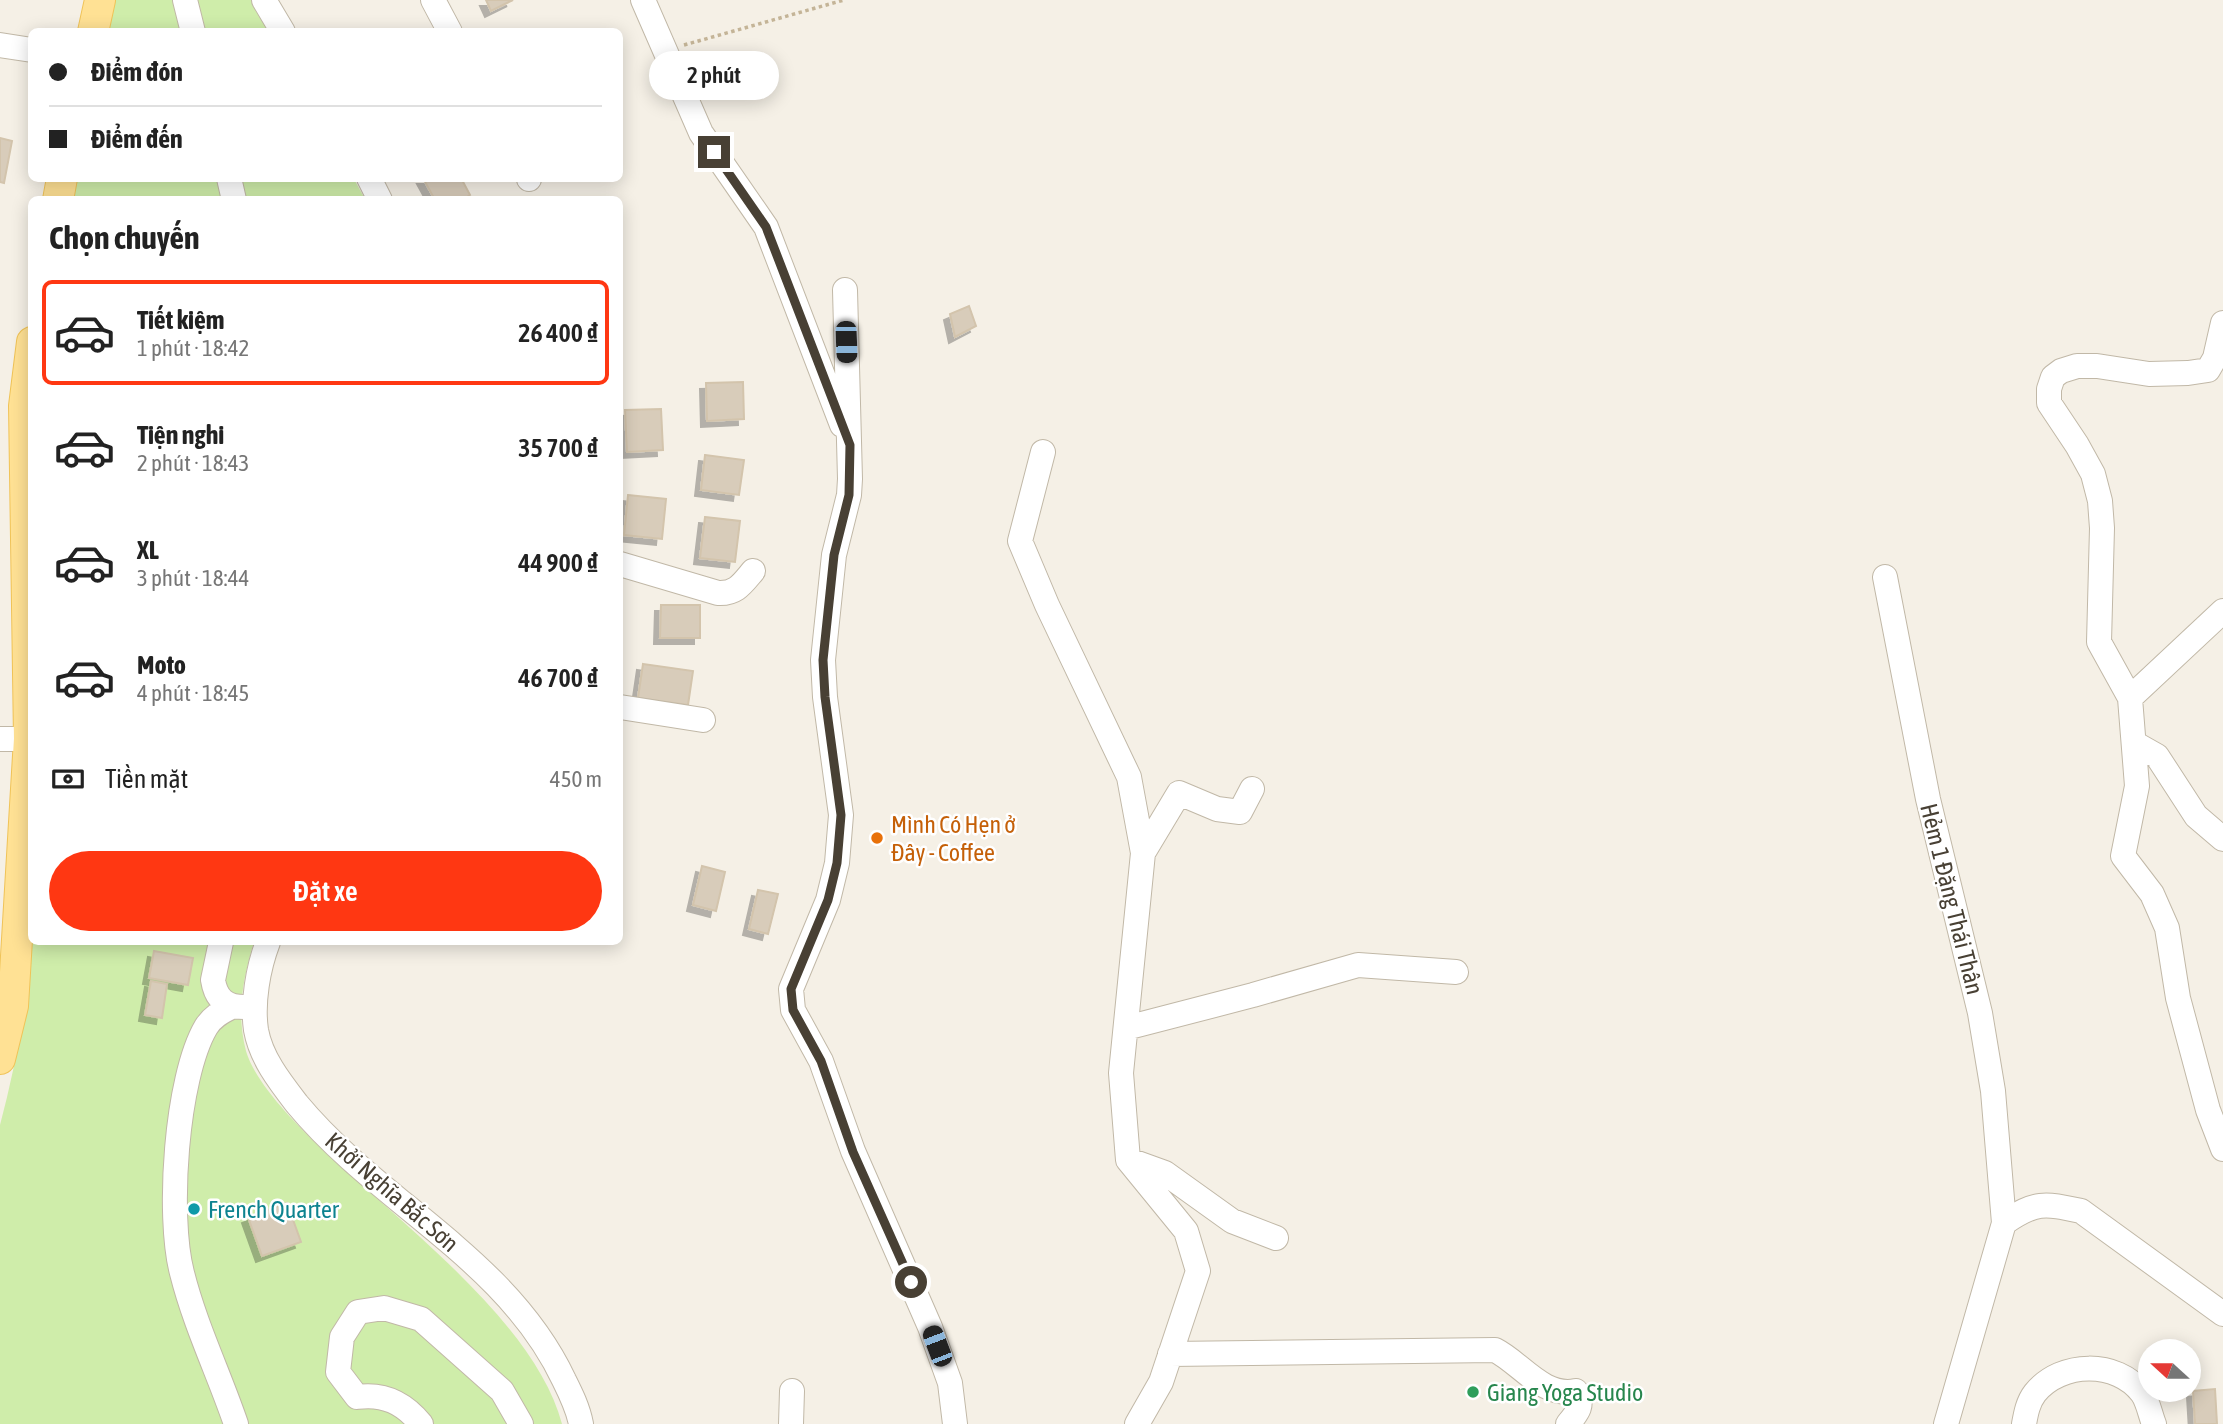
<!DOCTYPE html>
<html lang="vi">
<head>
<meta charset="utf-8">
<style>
  :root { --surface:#fff; --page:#f6f6f6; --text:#222; --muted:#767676; --line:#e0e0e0; --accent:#ff3712 }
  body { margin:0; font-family:"Asap Condensed",sans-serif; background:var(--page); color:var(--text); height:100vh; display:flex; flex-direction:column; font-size:26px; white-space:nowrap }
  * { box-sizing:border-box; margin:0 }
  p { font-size:23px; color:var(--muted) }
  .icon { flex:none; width:38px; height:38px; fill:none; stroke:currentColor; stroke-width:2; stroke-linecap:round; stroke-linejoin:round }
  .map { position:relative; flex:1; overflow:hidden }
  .details { position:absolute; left:28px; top:196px; width:595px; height:749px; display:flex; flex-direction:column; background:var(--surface); border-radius:10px; box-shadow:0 4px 18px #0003 }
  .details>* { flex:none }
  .banner { position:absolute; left:28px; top:28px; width:595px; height:154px; border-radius:10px; box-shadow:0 4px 18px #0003; display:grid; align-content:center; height:154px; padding:0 21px; background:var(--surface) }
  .needle { width:46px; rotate:291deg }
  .controls { position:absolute; left:2138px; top:1339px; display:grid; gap:14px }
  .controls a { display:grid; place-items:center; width:63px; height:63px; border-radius:50%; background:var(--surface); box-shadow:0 4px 18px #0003; font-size:35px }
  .end { position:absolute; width:32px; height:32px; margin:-16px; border:9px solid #484034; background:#fff; box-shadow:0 0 0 4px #fff }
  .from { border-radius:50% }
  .bubble { position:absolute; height:49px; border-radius:24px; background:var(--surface); box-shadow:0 4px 18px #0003; font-size:23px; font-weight:600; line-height:49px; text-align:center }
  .car { position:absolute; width:21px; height:42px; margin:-21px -10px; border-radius:9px; box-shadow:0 0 5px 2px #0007; background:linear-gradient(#222 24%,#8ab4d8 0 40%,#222 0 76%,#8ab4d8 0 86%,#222 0) }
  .banner b { display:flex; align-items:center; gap:24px; height:66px; font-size:26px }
  .banner b+b { border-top:2px solid var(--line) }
  .banner i { width:18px; height:18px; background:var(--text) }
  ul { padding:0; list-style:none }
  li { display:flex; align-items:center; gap:21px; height:105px; margin:0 14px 10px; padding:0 7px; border:4px solid transparent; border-radius:10px }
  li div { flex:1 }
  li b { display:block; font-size:26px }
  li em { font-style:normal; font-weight:600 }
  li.selected { border-color:var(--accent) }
  li>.icon { width:63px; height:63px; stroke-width:1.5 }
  h2 { padding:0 21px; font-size:32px; line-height:84px }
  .pay { display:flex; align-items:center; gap:18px; height:77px; padding:0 21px; font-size:26px }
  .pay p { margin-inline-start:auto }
  .cta { display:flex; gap:14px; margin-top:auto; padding:14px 21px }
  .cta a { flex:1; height:80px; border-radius:42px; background:var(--accent); color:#fff; font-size:28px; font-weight:600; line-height:80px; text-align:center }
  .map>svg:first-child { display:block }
  .green { fill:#cfedaa }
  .building { fill:#d8ccba; stroke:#d3c4ac; stroke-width:2; filter:url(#shadow) }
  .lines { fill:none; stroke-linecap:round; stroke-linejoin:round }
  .minor-casing { stroke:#c1b8a7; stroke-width:26 }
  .major-casing { stroke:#f0c358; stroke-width:32 }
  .path { stroke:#c4b497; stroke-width:3.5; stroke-dasharray:3.5 3.5; stroke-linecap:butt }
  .minor { stroke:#fff; stroke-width:24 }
  .major { stroke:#ffe194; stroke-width:30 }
  .route { stroke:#484034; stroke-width:9 }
  .food-dot { fill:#e8710a; stroke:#fff; stroke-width:2.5 }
  .culture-dot { fill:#0f9aa8; stroke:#fff; stroke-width:2.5 }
  .leisure-dot { fill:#2e9e5b; stroke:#fff; stroke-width:2.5 }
  .labels { text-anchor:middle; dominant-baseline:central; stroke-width:5; stroke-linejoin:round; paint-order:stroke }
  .food-label { font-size:24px; fill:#c56008; stroke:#fff; text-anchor:start }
  .street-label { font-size:24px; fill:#484034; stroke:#fff }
  .culture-label { font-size:24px; fill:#0d838f; stroke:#fff; text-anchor:start }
  .leisure-label { font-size:24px; fill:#27864d; stroke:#fff; text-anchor:start }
</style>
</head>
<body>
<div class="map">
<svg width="2223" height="1424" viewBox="0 0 2223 1424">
  <defs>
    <filter id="shadow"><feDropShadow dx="-6" dy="6" stdDeviation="0" flood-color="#0004"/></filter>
  </defs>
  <rect width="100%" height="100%" fill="#f5f0e6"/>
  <path class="green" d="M113,0h138l18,31 -163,1z
    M74,178l280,1 11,20 -295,1z
    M32,942h222c-11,37 -18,70 -8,109 9,32 50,73 74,96 75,72 215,174 242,277h-562v-299c16,-60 27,-122 32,-183z"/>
  <path class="building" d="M486,0h27l-22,11z
    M0,138l12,3 -8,42 -4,-1z
    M423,178h38l9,17 -8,5h-27z
    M969,306l7,20 -21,11 -5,-23z
    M743,382l1,37 -37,2 -1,-38z
    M661,409l2,41 -36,2 -2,-42z
    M705,455l39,5 -5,35 -38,-5z
    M628,495l38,4 -4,40 -38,-4z
    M705,517l35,4 -5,41 -35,-4z
    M661,605h39v33h-40z
    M643,664l50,7 -5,34 -50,-7z
    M702,866l23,6 -9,39 -23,-6z
    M758,890l20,4 -10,40 -19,-5z
    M154,951l39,7 -5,27 -39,-7z
    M151,981l16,3 -5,34 -17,-3z
    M287,1203l14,39 -39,14 -14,-39z
    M2215,1389l2,35h-22l-2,-33z"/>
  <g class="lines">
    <defs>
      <path id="minor" d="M185,0l8,32
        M264,0l19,32
        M433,0l17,32
        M643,0l58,133 65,94 76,198
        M0,45l32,5
        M229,178l5,22
        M369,178l11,22
        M529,178v1
        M845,290l5,189 -1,16 -15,60 -11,105 2,37 16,118 -4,48 -9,37 -37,89 2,21 28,51 32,90 77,176 20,56 5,41
        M2223,323l-8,35 -7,12 -20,3 -39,1 -52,-8h-20l-16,5 -8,6 -4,12v14l28,42 16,29 7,27 2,27 -3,114 31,56 7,88 -14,70 29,38 15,34 11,70 30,112 15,39
        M1043,452l-23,89 27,64 82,172 14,76 -22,220 7,87 58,71 12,40 -37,111 -24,42
        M620,564l98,29c18,1 24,-9 35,-22
        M1885,577l43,222 52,214 13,78 11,132
        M2130,698l93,-87
        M620,707l83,13
        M0,739h29
        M2134,743l23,13 39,60 27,23
        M1143,853l36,-60 38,16 23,3 12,-23
        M221,942l-8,38c3,19 13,27 31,27
        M268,942c-10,26 -16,61 -12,88 5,28 24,52 41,74 83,100 210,155 267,276 7,14 14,28 17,44
        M231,1007c-10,5 -19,10 -25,20 -30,51 -39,189 -24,246 13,52 37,101 54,151
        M1126,1028l127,-33 105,-30 98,7
        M1129,1160l36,13 67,48 44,17
        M1170,1354l325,-4c26,13 48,48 81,41 8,14 2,21 -8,33
        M421,1424c-17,-21 -37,-31 -64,-27l-19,-25 4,-35 16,-25 26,-4 37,11 81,72 19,33
        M791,1424l1,-33
        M1946,1424l58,-201c32,-22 40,-20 77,-12l142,103
        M2024,1424c2,-11 4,-22 11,-31 26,-32 82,-33 107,0 6,8 8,21 12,31"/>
      <path id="major" d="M93,32l7,-32
        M58,200l4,-22
        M0,1059l13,-53 16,-267 -5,-333 8,-64"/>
    </defs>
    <use href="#minor" class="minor-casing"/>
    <use href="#major" class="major-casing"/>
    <path class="path" d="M684,45l160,-45"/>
    <use href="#minor" class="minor"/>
    <use href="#major" class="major"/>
  </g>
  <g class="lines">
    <path class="route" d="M714,152l52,75 84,218 -1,50 -15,60 -11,105 2,37 16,118 -4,48 -9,37 -37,89 2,21 28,51 32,91 58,130"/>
  </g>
  <circle class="food-dot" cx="877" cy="838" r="7"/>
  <circle class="culture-dot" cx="194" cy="1209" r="7"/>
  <circle class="leisure-dot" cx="1473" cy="1392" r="7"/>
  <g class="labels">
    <g class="food-label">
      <text x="891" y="824">Mình Có Hẹn ở<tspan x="891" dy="28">Đây - Coffee</tspan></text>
    </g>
    <g class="street-label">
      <text transform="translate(1952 899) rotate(76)">Hẻm 1 Đặng Thái Thân</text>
      <text transform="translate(392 1192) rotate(41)">Khởi Nghĩa Bắc Sơn</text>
    </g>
    <g class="culture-label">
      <text x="208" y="1209">French Quarter</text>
    </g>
    <g class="leisure-label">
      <text x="1487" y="1392">Giang Yoga Studio</text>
    </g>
  </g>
</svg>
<div class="controls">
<a><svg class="needle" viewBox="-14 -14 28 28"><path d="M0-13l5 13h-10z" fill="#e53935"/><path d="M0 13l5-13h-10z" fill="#767676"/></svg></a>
</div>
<i class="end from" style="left:911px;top:1282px"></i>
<i class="end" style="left:714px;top:152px"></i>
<div class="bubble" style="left:649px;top:51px;width:130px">2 phút</div>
<i class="car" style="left:846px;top:342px;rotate:178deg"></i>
<i class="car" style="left:937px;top:1346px;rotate:339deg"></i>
<div class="banner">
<b><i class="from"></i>Điểm đón</b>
<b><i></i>Điểm đến</b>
</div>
<section class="details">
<h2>Chọn chuyến</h2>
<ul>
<li class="selected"><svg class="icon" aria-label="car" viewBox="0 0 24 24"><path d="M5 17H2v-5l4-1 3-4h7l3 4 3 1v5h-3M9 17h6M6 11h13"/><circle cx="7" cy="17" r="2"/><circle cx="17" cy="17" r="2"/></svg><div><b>Tiết kiệm</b><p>1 phút · 18:42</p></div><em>26 400 ₫</em></li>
<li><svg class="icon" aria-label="car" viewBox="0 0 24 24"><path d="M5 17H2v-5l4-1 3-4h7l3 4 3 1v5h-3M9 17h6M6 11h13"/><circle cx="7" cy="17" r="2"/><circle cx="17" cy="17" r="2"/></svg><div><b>Tiện nghi</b><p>2 phút · 18:43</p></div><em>35 700 ₫</em></li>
<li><svg class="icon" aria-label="car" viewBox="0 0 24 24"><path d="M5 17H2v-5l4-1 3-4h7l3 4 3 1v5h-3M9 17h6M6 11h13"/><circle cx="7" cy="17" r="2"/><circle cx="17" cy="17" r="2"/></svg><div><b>XL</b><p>3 phút · 18:44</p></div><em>44 900 ₫</em></li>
<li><svg class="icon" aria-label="car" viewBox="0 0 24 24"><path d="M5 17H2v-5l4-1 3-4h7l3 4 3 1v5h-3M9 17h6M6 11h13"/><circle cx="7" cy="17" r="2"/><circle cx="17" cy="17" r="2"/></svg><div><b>Moto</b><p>4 phút · 18:45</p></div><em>46 700 ₫</em></li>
</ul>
<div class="pay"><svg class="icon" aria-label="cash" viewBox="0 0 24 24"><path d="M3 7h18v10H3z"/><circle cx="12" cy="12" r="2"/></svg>Tiền mặt<p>450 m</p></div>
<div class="cta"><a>Đặt xe</a></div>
</section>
</div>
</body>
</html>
